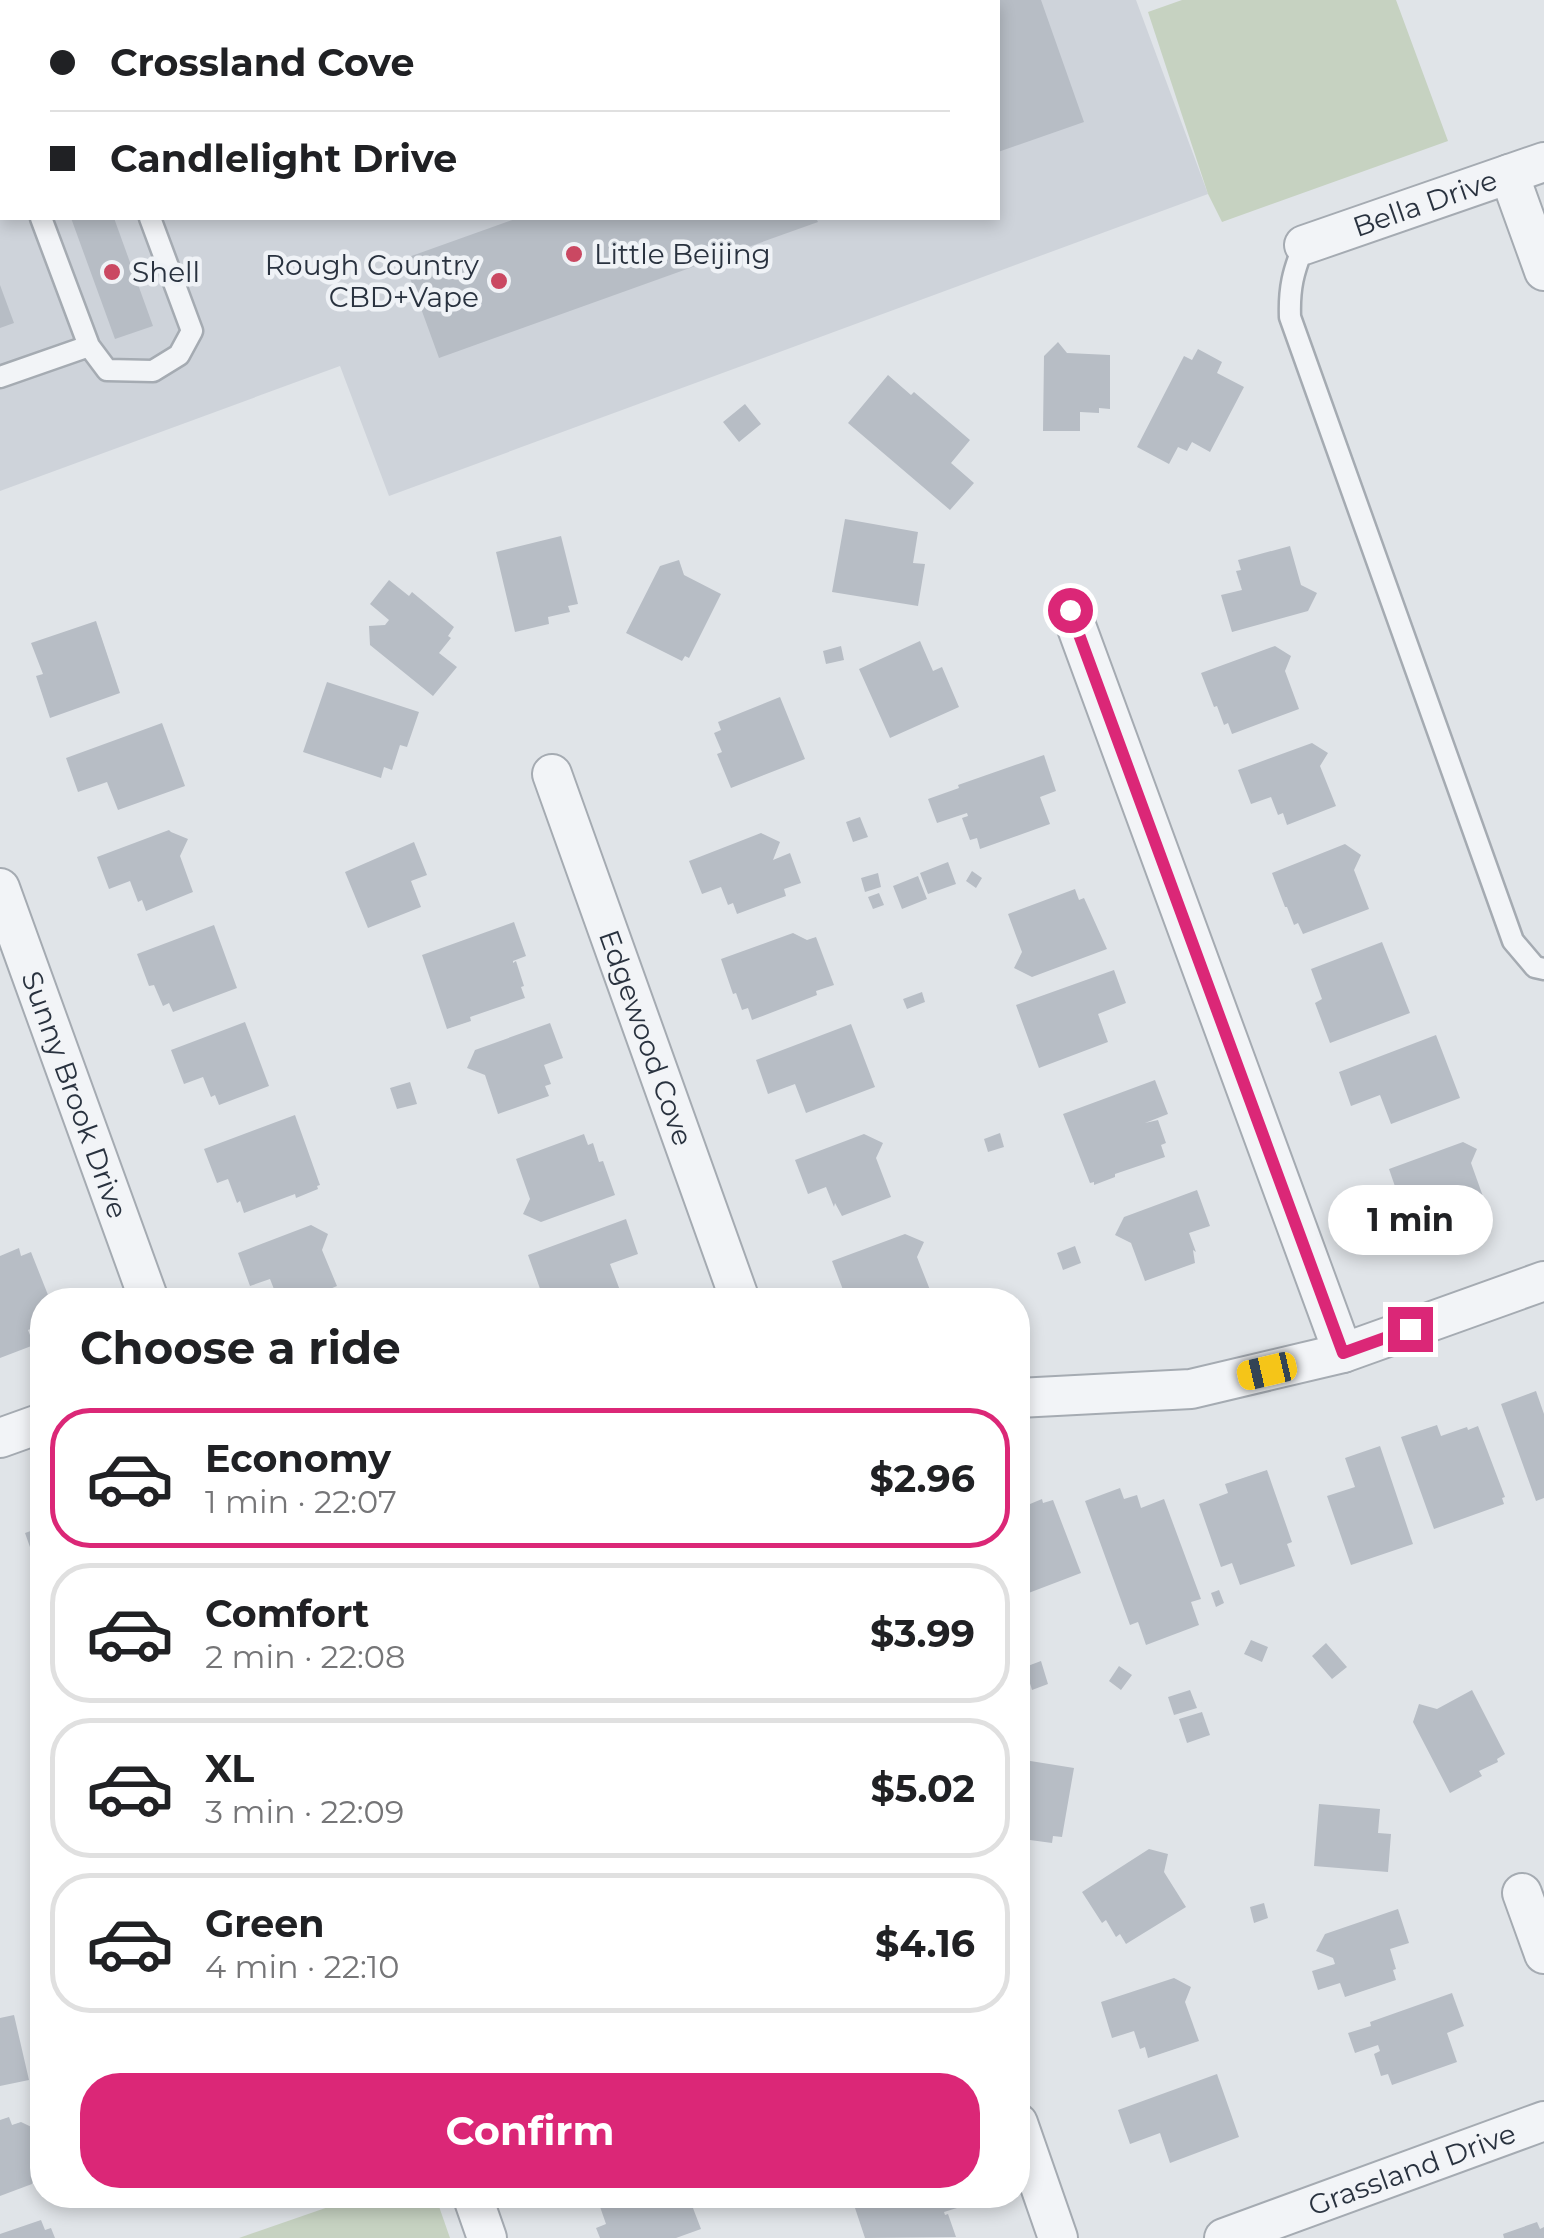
<!DOCTYPE html>
<html lang="en">
<head>
<meta charset="utf-8">
<style>
  :root { --surface:#fff; --page:#f6f6f6; --text:#202124; --muted:#757577; --line:#e0e0e0; --accent:#db2777 }
  body { margin:0; font-family:Montserrat,sans-serif; background:var(--page); color:var(--text); height:100vh; display:flex; flex-direction:column; font-size:38px; white-space:nowrap }
  * { box-sizing:border-box; margin:0 }
  p { font-size:32px; color:var(--muted) }
  .icon { flex:none; width:55px; height:55px; fill:none; stroke:currentColor; stroke-width:2; stroke-linecap:round; stroke-linejoin:round }
  .map { position:relative; flex:1; overflow:hidden }
  .details { position:absolute; left:30px; top:1288px; width:1000px; height:920px; display:flex; flex-direction:column; background:var(--surface); border-radius:40px; box-shadow:0 5px 15px #0003 }
  .details>* { flex:none }
  .hud { position:absolute; left:0px; top:0px; width:1000px; height:220px; box-shadow:0 5px 15px #0003; display:grid; align-content:center; height:220px; padding:0 50px; background:var(--surface) }
  .end { position:absolute; width:45px; height:45px; margin:-22px; border:12px solid #db2777; background:#fff; box-shadow:0 0 0 5px #fff }
  .from { border-radius:50% }
  .bubble { position:absolute; height:70px; border-radius:35px; background:var(--surface); box-shadow:0 5px 15px #0003; font-size:32px; font-weight:700; line-height:70px; text-align:center }
  .car { position:absolute; width:30px; height:60px; margin:-30px -15px; border-radius:12px; box-shadow:0 0 8px 2px #0007; background:linear-gradient(#f5c518 24%,#345 0 40%,#f5c518 0 76%,#345 0 86%,#f5c518 0) }
  .hud b { display:flex; align-items:center; gap:35px; height:95px; font-size:38px }
  .hud b+b { border-top:2px solid var(--line) }
  .hud i { width:25px; height:25px; background:var(--text) }
  ul { padding:0; list-style:none }
  li { display:flex; align-items:center; gap:30px; height:140px; margin:0 20px 15px; padding:0 30px; border:5px solid var(--line); border-radius:40px }
  li div { flex:1 }
  li b { display:block; font-size:38px }
  li em { font-style:normal; font-weight:700 }
  li.selected { border-color:var(--accent) }
  li>.icon { width:90px; height:90px; stroke-width:1.5 }
  h2 { padding:0 50px; font-size:45px; line-height:120px }
  .action { display:flex; gap:20px; margin-top:auto; padding:20px 50px }
  .action a { flex:1; height:115px; border-radius:40px; background:var(--accent); color:#fff; font-size:40px; font-weight:700; line-height:115px; text-align:center }
  .map>svg:first-child { display:block }
  .built { fill:#ced3da }
  .green { fill:#c6d2c1 }
  .building { fill:#b7bdc5 }
  .lines { fill:none; stroke-linecap:round; stroke-linejoin:round }
  .service-casing { stroke:#a5abb2; stroke-width:25 }
  .minor-casing { stroke:#a5abb2; stroke-width:42 }
  .secondary-casing { stroke:#a5abb2; stroke-width:60 }
  .service { stroke:#f2f4f7; stroke-width:20 }
  .minor { stroke:#f2f4f7; stroke-width:38 }
  .secondary { stroke:#fff; stroke-width:55 }
  .route { stroke:#db2777; stroke-width:12 }
  .poi-dot { fill:#ca4862; stroke:#eff2f6; stroke-width:4 }
  .labels { text-anchor:middle; dominant-baseline:central; stroke-width:9; stroke-linejoin:round; paint-order:stroke }
  .street-label { font-size:28px; fill:#29323f; stroke:#eff2f6 }
  .poi-label { font-size:28px; fill:#29323f; stroke:#eff2f6; text-anchor:start }
</style>
</head>
<body>
<div class="map">
<svg width="1544" height="2238" viewBox="0 0 1544 2238">
  <rect width="100%" height="100%" fill="#e0e4e8"/>
  <path class="built" d="M352,0h784l72,194 -819,302 -49,-130 -340,125v-361l2,-1v89h996v-216h-653z"/>
  <path class="green" d="M1182,0h214l52,141 -226,81 -14,-28 -60,-182z
    M363,2195h72l15,43h-211z"/>
  <path class="building" d="M998,0h43l43,122 -86,30z
    M71,218h43l39,108 -38,13z
    M518,218h298l2,4 -379,136 -36,-99z
    M0,285l14,38 -14,5z
    M1058,342l9,11 43,2v54l-11,-1v5l-19,-1v19h-37l1,-75z
    M1198,349l24,13 -5,11 27,14 -34,65 -18,-10 -5,9 -9,-4 -9,17 -32,-17 47,-91 8,4z
    M888,375l23,20 3,-3 56,48 -19,23 23,20 -24,27 -102,-87z
    M745,404l16,20 -22,18 -16,-20z
    M845,519l73,13 -5,31 12,1 -7,42 -86,-14z
    M561,536l17,68 -10,2 2,6 -22,5 1,7 -34,8 -19,-80z
    M1290,546l11,39 16,8 -9,18 -76,21 -11,-37 21,-5 -6,-19 5,-1 -3,-10z
    M679,560l5,15 37,19 -32,64 -4,-2 -3,5 -56,-28 34,-67z
    M389,580l20,16 3,-4 42,35 -6,9 3,2 -12,15 18,14 -24,29 -63,-51 -1,-19 16,-1 4,-5 -19,-16z
    M96,621l24,72 -70,25 -14,-42 7,-2 -12,-31z
    M920,641l13,30 9,-4 17,40 -69,31 -31,-69z
    M841,646l3,14 -18,4 -3,-13z
    M1275,646l16,10 -6,15 14,38 -67,25 -4,-11 -4,2 -7,-19 -3,1 -13,-34z
    M327,682l92,30 -12,35 -7,-2 -8,25 -8,-3 -3,11 -78,-26z
    M780,697l25,62 -74,29 -14,-34 5,-2 -8,-19 7,-3 -3,-8z
    M162,723l23,63 -67,24 -11,-28 -29,10 -12,-34z
    M1312,743l16,10 -8,13 16,40 -49,19 -4,-12 -5,2 -7,-18 -20,7 -13,-34z
    M1044,755l12,36 -16,6 10,27 -70,25 -3,-11 -7,2 -8,-22 6,-2 -1,-3 -30,10 -9,-24 31,-11 -1,-3z
    M860,817l8,20 -15,5 -7,-20z
    M169,830l2,2 17,7 -8,17 13,36 -47,19 -4,-11 -4,2 -8,-21 -21,8 -12,-32z
    M761,833l19,9 -7,18 17,-7 11,30 -17,6 2,7 -49,18 -4,-11 -5,2 -7,-18 -19,7 -13,-33z
    M414,842l13,33 -16,6 10,26 -53,21 -23,-56z
    M1345,844l16,11 -7,15 15,39 -66,25 -5,-11 -4,2 -7,-18h-2l-13,-34z
    M948,862l8,22 -28,10 -8,-21z
    M972,871l10,7 -6,10 -10,-7z
    M878,873l3,14 -16,5 -4,-14z
    M918,876l9,23 -25,10 -9,-23z
    M1075,889l4,11 5,-2 23,51 -75,28 -18,-9 8,-16 -14,-38z
    M879,893l5,12 -11,4 -5,-12z
    M514,922l12,34 -13,5v2l3,-2 8,25 -3,1 4,11 -55,19 1,4 -24,8 -25,-74z
    M214,925l23,63 -64,24 -4,-9 -6,3 -9,-21 -5,1 -12,-32z
    M793,933l14,7 9,-3 18,48 -18,6 1,4 -65,25 -4,-12 -6,2 -6,-17 -3,1 -12,-35z
    M1382,942l28,71 -80,30 -15,-40 7,-4 -11,-30z
    M1114,970l12,33 -28,11 10,28 -69,26 -23,-63z
    M922,992l3,10 -18,7 -4,-10z
    M245,1022l24,64 -50,19 -4,-10 -4,2 -8,-20 -19,7 -13,-34z
    M550,1023l13,35 -19,7 7,19 -6,2 4,10 -51,18 -13,-39 -18,-7 8,-18z
    M851,1024l24,63 -69,26 -11,-29 -27,10 -12,-34z
    M1436,1035l24,63 -69,26 -11,-29 -29,11 -12,-34z
    M1155,1080l13,34 -23,9 13,-3 8,23 -5,2 4,12 -50,17v3l-21,8v-3l-4,1 -27,-69z
    M410,1082l7,22 -20,5 -7,-21z
    M295,1115l25,70 -3,1 1,3 -22,9 -1,-4 -51,19 -4,-12 -3,2 -9,-24 -11,4 -13,-34z
    M1000,1133l4,14 -16,5 -4,-13z
    M584,1134l4,11 5,-2 6,19 4,-1 12,34 -74,27 -18,-8 7,-15 -14,-40z
    M864,1134l19,9 -7,15 15,39 -49,19 -7,-13 -1,4 -8,-20 -18,7 -13,-34z
    M1463,1142l14,7 -6,14 14,39 -66,24 -4,-9 -5,1 -7,-19 -3,2 -11,-32z
    M1197,1190l13,36 -21,7 7,19 -3,-2 2,13 -50,18 -14,-38 -16,-8 9,-18z
    M626,1219l12,35 -28,10 11,29 -20,7h-57l-16,-45z
    M311,1225l17,9 -6,16 15,36 -33,14h-21l-2,-5 -4,2 -7,-18 -20,7 -12,-33z
    M905,1234l19,8 -7,15 15,38 -13,5h-66l-3,-7 -5,2 -13,-34z
    M1075,1246l6,17 -18,7 -6,-17z
    M19,1248l2,8 10,-4 19,48h-8v24l-14,6 6,15 -34,13v-102z
    M1536,1391l8,23v84l-8,3 -35,-97z
    M1437,1425l4,11 26,-9 1,3 10,-4 27,71 -3,1 2,6 -70,25 -33,-92z
    M1380,1446l33,98 -62,21 -24,-69 28,-9 -10,-29z
    M1267,1470l25,72 -5,2 8,22 -55,19 -8,-22 -11,4 -22,-63 29,-11 -3,-9z
    M1120,1488l4,11 13,-4 4,13 23,-9 37,100 -10,3 8,23 -53,20 -8,-23 -8,3 -45,-124z
    M1042,1499l1,4 10,-3 28,73 -63,24v-88z
    M42,1527v54l-17,-48z
    M1219,1590l5,13 -8,4 -5,-14z
    M42,1626v37l-12,-33z
    M1251,1640l17,7 -6,15 -18,-8z
    M1326,1643l21,24 -15,12 -20,-23z
    M1041,1661l7,23 -16,6 -7,-23z
    M1119,1666l13,9 -11,15 -12,-9z
    M1190,1690l7,18 -23,7 -6,-18z
    M1472,1690l33,64 -8,5 1,3 -19,9 3,5 -32,17 -37,-71 6,-18 18,5z
    M1202,1712l8,23 -23,8 -8,-24z
    M1018,1759l56,9 -12,69 -9,-1 -1,7 -22,-3 -1,6 -11,-2z
    M1319,1804l61,5 -2,24 13,1 -3,38 -74,-6z
    M1149,1849l19,5 -4,18 22,35 -60,37 -6,-10 -4,3 -10,-17 -4,3 -20,-31z
    M1264,1903l4,15 -14,5 -4,-16z
    M1398,1909l11,34 -19,6 6,20 -3,1 3,10 -51,17 -5,-14 -22,7 -6,-19 23,-7 -2,-6 -17,-7 9,-17z
    M1174,1978l17,9 -6,15 14,39 -51,17 -3,-11 -5,2 -6,-18 -22,7 -11,-36z
    M1452,1993l12,33 -17,7 10,29 -65,23 -4,-11 -7,2 -7,-22 6,-3 -2,-6 -23,8 -7,-20 23,-7 -1,-4z
    M14,2015l15,65 -29,6v-68z
    M1217,2074l22,63 -69,26 -10,-30 -30,11 -12,-34z
    M9,2117l3,8 9,-3 21,10 -7,18 7,4v10l-10,20 -32,12v-76z
    M271,2195h32v1l-29,10z
    M600,2195h88l13,34 -25,9h-76l-4,-10 10,-4 -8,-23 3,-2z
    M883,2195h70l4,13 -13,4 1,3 3,-1 8,23 -91,1 -11,-33z
    M41,2220l4,10 6,-2 4,10h-55v-4z
    M1537,2222l3,7 4,-2v11h-40l-1,-4z"/>
  <g class="lines">
    <defs>
      <path id="service" d="M151,0l1,2
        M1304,245c-11,27 -15,43 -14,72l223,624 22,26 9,2
        M89,346l18,24 46,1 26,-16 13,-24 -42,-113
        M0,377l89,-31 -48,-128"/>
      <g id="minor">
        <path d="M1509,174l35,97"/>
        <path id="s1" d="M1304,245l240,-83"/>
        <path d="M1070,609l273,744"/>
        <path id="s2" d="M552,774l188,526"/>
        <path id="s3" d="M0,888l149,412"/>
        <path d="M1018,1398l173,-9 152,-36 201,-72"/>
        <path d="M0,1438l42,-15"/>
        <path d="M1522,1893l22,61"/>
        <path d="M1018,2123l40,115"/>
        <path d="M472,2195l15,43"/>
        <path id="s4" d="M1224,2238l320,-117"/>
      </g>
      <path id="secondary" d="M54,2l7,-2
        M0,21l2,-1"/>
    </defs>
    <use href="#service" class="service-casing"/>
    <use href="#minor" class="minor-casing"/>
    <use href="#secondary" class="secondary-casing"/>
    <use href="#service" class="service"/>
    <use href="#minor" class="minor"/>
    <use href="#secondary" class="secondary"/>
  </g>
  <g class="lines">
    <path class="route" d="M1070,610l273,743 67,-24"/>
  </g>
  <g class="poi-dot">
    <circle cx="574" cy="254" r="10"/>
    <circle cx="112" cy="272" r="10"/>
    <circle cx="499" cy="281" r="10"/>
  </g>
  <g class="labels">
    <g class="street-label">
      <text stroke="none"><textPath href="#s1" startOffset="128">Bella Drive</textPath></text>
      <text stroke="none"><textPath href="#s2" startOffset="280">Edgewood Cove</textPath></text>
      <text stroke="none"><textPath href="#s3" startOffset="220">Sunny Brook Drive</textPath></text>
      <text stroke="none"><textPath href="#s4" startOffset="200">Grassland Drive</textPath></text>
    </g>
    <g class="poi-label">
      <text x="594" y="254">Little Beijing</text>
      <text x="479" y="265" text-anchor="end">Rough Country<tspan x="479" dy="32">CBD+Vape</tspan></text>
      <text x="132" y="272">Shell</text>
    </g>
  </g>
</svg>
<i class="end from" style="left:1070px;top:610px"></i>
<i class="end" style="left:1410px;top:1329px"></i>
<div class="bubble" style="left:1328px;top:1185px;width:165px">1 min</div>
<i class="car" style="left:1267px;top:1371px;rotate:257deg"></i>
<div class="hud">
<b><i class="from"></i>Crossland Cove</b>
<b><i></i>Candlelight Drive</b>
</div>
<section class="details">
<h2>Choose a ride</h2>
<ul>
<li class="selected"><svg class="icon" aria-label="car" viewBox="0 0 24 24"><path d="M5 17H2v-5l4-1 3-4h7l3 4 3 1v5h-3M9 17h6M6 11h13"/><circle cx="7" cy="17" r="2"/><circle cx="17" cy="17" r="2"/></svg><div><b>Economy</b><p>1 min · 22:07</p></div><em>$2.96</em></li>
<li><svg class="icon" aria-label="car" viewBox="0 0 24 24"><path d="M5 17H2v-5l4-1 3-4h7l3 4 3 1v5h-3M9 17h6M6 11h13"/><circle cx="7" cy="17" r="2"/><circle cx="17" cy="17" r="2"/></svg><div><b>Comfort</b><p>2 min · 22:08</p></div><em>$3.99</em></li>
<li><svg class="icon" aria-label="car" viewBox="0 0 24 24"><path d="M5 17H2v-5l4-1 3-4h7l3 4 3 1v5h-3M9 17h6M6 11h13"/><circle cx="7" cy="17" r="2"/><circle cx="17" cy="17" r="2"/></svg><div><b>XL</b><p>3 min · 22:09</p></div><em>$5.02</em></li>
<li><svg class="icon" aria-label="car" viewBox="0 0 24 24"><path d="M5 17H2v-5l4-1 3-4h7l3 4 3 1v5h-3M9 17h6M6 11h13"/><circle cx="7" cy="17" r="2"/><circle cx="17" cy="17" r="2"/></svg><div><b>Green</b><p>4 min · 22:10</p></div><em>$4.16</em></li>
</ul>
<div class="action"><a>Confirm</a></div>
</section>
</div>
</body>
</html>
